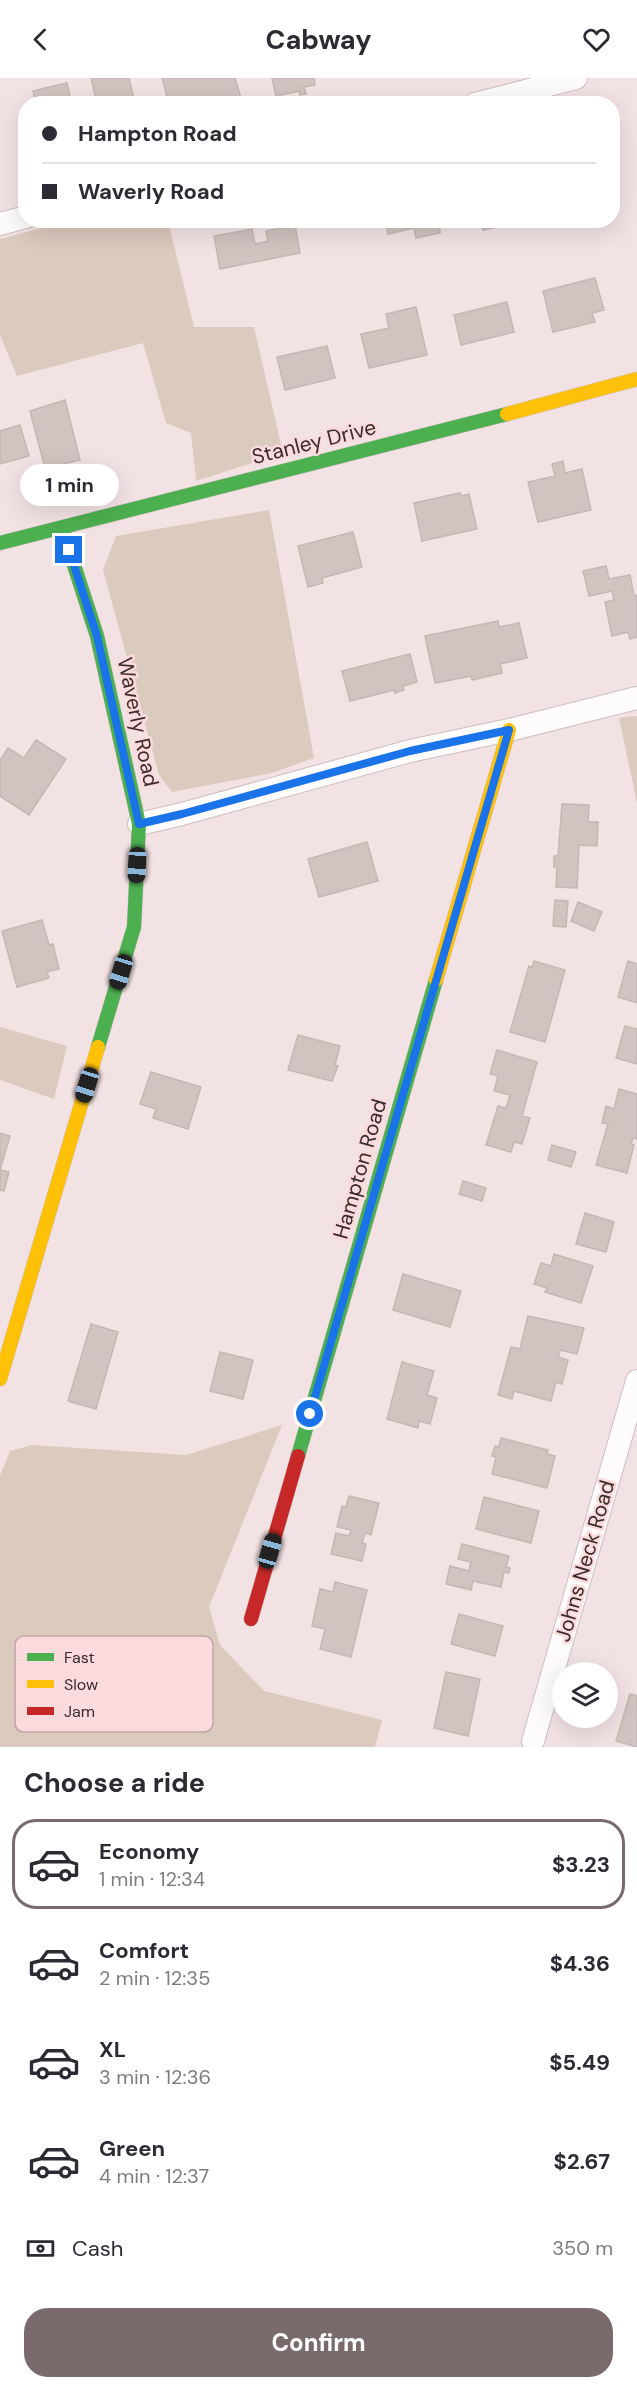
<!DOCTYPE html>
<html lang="en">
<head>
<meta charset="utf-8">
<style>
  :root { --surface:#fff; --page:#f7f7f7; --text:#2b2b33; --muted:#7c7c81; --line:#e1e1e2; --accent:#7a6a6b }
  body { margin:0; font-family:"DM Sans",sans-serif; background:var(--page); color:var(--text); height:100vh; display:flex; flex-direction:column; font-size:22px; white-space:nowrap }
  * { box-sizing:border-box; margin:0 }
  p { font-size:20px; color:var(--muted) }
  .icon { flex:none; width:33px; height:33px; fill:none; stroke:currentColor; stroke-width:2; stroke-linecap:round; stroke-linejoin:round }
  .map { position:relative; height:1669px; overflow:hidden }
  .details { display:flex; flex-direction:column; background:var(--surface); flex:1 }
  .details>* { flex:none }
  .hud { position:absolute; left:18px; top:18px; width:602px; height:132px; border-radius:24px; box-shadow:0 6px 24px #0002; display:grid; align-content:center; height:132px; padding:0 24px; background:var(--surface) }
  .tools { position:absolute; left:552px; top:1584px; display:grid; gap:12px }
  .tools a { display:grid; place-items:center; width:66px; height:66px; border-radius:50%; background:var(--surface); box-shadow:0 6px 24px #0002; font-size:30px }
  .end { position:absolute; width:27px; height:27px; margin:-14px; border:8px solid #1a73e8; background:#fff; box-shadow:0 0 0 3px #fff }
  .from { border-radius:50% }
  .bubble { position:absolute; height:42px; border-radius:21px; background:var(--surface); box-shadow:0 6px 24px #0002; font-size:20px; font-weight:700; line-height:42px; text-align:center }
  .car { position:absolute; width:18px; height:36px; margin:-18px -9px; border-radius:8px; box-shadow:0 0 4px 2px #0007; background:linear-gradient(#222 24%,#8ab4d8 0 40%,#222 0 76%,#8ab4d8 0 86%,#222 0) }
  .hud b { display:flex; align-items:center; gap:21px; height:57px; font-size:22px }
  .hud b+b { border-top:2px solid var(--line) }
  .hud i { width:15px; height:15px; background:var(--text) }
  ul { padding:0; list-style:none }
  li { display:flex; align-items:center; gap:18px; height:90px; margin:0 12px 9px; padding:0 12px; border:3px solid transparent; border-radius:24px }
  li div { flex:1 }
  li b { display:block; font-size:22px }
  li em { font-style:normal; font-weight:700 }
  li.on { border-color:var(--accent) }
  li>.icon { width:54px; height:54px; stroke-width:1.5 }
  h2 { padding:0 24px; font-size:27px; line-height:72px }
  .pay { display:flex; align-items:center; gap:15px; height:66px; padding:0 24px; font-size:22px }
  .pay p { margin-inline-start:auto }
  .action { display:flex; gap:12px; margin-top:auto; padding:12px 24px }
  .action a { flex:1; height:69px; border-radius:24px; background:var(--accent); color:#fff; font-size:24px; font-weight:700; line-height:69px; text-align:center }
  header { display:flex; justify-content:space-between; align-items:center; height:78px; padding:0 24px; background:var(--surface); font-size:27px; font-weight:700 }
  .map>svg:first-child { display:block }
  .green { fill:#dbcabe }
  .building { fill:#d2c3c0; stroke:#c5b7b5; stroke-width:1.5 }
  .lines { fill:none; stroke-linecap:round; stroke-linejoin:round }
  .street-casing { stroke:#cdbebf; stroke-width:24 }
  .fast-casing { stroke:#cdbebf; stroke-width:15 }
  .slow-casing { stroke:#cdbebf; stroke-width:15 }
  .jam-casing { stroke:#cdbebf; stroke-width:15 }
  .street { stroke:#fdfbfb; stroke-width:22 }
  .fast { stroke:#4caf50; stroke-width:14 }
  .slow { stroke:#ffc107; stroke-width:14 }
  .jam { stroke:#c62828; stroke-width:14 }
  .route { stroke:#1a73e8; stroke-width:8 }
  .labels { text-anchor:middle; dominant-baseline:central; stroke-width:5; stroke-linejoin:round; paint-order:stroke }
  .street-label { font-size:21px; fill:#392a2b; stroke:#fbdadd }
  .key { fill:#fbdadd; stroke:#c1a5a8; stroke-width:1.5 }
  .key-label { font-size:16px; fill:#392a2b }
</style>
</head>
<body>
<header><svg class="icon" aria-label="back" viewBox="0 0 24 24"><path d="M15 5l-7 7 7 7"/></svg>Cabway<svg class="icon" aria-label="heart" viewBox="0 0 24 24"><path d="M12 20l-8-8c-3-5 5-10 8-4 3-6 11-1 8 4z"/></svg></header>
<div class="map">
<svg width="637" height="1669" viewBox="0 0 637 1669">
  <rect width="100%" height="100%" fill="#f3e2e3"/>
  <path class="green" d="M68,143h100l26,106h60l29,126 -87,28 -5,-48 -25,-10 -23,-80 -126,33 -17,-41v-96z
    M269,432l45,248 -42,15 -100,19 -13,-17 -56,-205 13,-34z
    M637,638v87l-18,-85z
    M0,949l67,19 -13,53 -54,-19z
    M282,1347l-73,182 11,38 44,46 118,29 -7,27h-375v-271l10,-25 22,-6 154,10z"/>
  <path class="building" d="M91,0h38l6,26h-38z
    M162,0h73l6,20 -18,4 -1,-4 -19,6h-34z
    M272,0h42l1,7 -11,2 2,7 -6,1 -1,-4 -23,5z
    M67,5l5,21h-36l-3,-13z
    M385,142h54l1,13 -24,5 -2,-10 -26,6z
    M481,142h43v1l-41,9z
    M295,147l5,28 -80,16 -6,-33 38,-7 3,15 13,-3 -2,-10z
    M595,200l9,32 -12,3 3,9 -42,10 -10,-41z
    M507,224l7,30 -53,13 -7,-30z
    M416,229l11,48 -58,13 -8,-34 28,-6 -3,-14z
    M327,268l8,32 -50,12 -8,-33z
    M65,322l15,60 -35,8 -15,-57z
    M20,347l9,31 -29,8v-33z
    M563,383l2,12 17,-4 9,41 -53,12 -10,-40 27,-6 -3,-12z
    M460,415l1,3 8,-2 8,35 -55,12 -8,-38z
    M353,454l9,35 -40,11 1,5 -15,4 -10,-41z
    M606,488l3,13 21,-4 4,21 3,-1v42l-7,2 -2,-7 -16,4 -7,-34 9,-2 -2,-9 -23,5 -6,-25z
    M498,543l1,6 20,-4 8,35 -27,6 2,9 -30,7 -1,-4 -36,7 -10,-47z
    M410,576l7,28 -14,4 1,4 -9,3 -1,-3 -44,11 -8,-30z
    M36,662l30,19 -37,56 -29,-19v-36l8,-12 16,10z
    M562,726l27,1 -1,17h10l-1,24 -18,-1 -2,43 -21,-1 1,-20h-3v-11h4z
    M367,764l11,39 -59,16 -11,-38z
    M555,822l13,1 -2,26 -13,-1z
    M578,824l24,10 -8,19 -23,-10z
    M42,842l7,25 4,-1 6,25 -12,3 2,6 -32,9 -15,-56z
    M534,883l31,9 -20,72 -35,-10 19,-66 3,1z
    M628,883l9,3v39l-19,-6z
    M625,948l12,3v35l-21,-6z
    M298,957l42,11 -5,19 3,1 -6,15 -44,-11z
    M497,972l40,12 -15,54 8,2 -8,26 -8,-2 -3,10 -25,-7 12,-39 8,2 4,-13 -16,-4 4,-15 -8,-2z
    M151,994l50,15 -13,42 -35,-11 3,-9 -16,-5z
    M619,1011l18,5v45l-4,-1 -2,6 3,1 -7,28 -31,-8 12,-41 -6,-1 4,-17 8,3z
    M0,1055l10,3 -10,34 9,2 -5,19 -4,-1z
    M552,1067l24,7 -5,15 -23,-7z
    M463,1103l23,7 -4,13 -23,-7z
    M585,1135l29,9 -8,30 -30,-8z
    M554,1176l39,12 -12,37 -36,-11 2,-4 -13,-4 7,-21 10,3z
    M403,1196l58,17 -11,36 -57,-17z
    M528,1238l56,12 -7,26 -17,-4 -2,7 10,3 -6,24 -6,-2 -5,19 -37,-10 -2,8 -14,-4 13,-48 9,2z
    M91,1246l27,8 -22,77 -28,-8z
    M220,1274l33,8 -10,39 -33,-8z
    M402,1284l32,9 -7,24 10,3 -7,26 -11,-3 -1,7 -31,-9z
    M501,1360l47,12 -1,4 8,2 -8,32 -55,-14 4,-17 -4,-1 3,-10 4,1z
    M349,1418l30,7 -8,32 -6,-2 -3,10 4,1 -4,17 -31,-7 5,-21 13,3 2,-6 -14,-3 5,-21 4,1z
    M484,1419l55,14 -8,32 -55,-14z
    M462,1466l47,12 -3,11 4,1 -1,5 -5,-1 -3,15 -28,-6 -2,9 -25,-6 4,-18 19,5 2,-9 -13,-3z
    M335,1504l32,8 -16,67 -31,-8 5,-20 -13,-3 8,-37 13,3z
    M459,1536l44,12 -8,30 -44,-12z
    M446,1594l34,7 -12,57 -34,-8z
    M630,1616l7,2v51l-21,-6z"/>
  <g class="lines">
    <defs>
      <path id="street" d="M475,26l101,-26
        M0,146l26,-7
        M139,746l43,-10 228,-63 99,-21 128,-32
        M533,1663l104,-360"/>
      <path id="fast" d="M62,450l35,108 42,188 -5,103 -36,120
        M0,465l507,-129
        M298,1378l138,-476"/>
      <path id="slow" d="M507,336l130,-35
        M436,902l73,-250
        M0,1301l98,-332"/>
      <path id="jam" d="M251,1541l47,-163"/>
    </defs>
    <use href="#street" class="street-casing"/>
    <use href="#fast" class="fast-casing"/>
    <use href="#slow" class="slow-casing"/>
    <use href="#jam" class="jam-casing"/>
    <use href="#street" class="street"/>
    <use href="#fast" class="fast"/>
    <use href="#slow" class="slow"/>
    <use href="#jam" class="jam"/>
  </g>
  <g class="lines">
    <path class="route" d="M69,472l28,86 42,188 43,-10 228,-63 99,-21 -199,684"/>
  </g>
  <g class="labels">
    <g class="street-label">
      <text transform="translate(314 364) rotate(-14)">Stanley Drive</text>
      <text transform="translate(138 644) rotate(78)">Waverly Road</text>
      <text transform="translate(360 1091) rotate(-74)">Hampton Road</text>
      <text transform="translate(585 1483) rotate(-74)">Johns Neck Road</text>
    </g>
  </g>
  <rect x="15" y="1558" width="198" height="96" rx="9" class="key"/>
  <rect x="27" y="1575" width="27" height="8" fill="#4caf50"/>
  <rect x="27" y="1602" width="27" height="8" fill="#ffc107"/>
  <rect x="27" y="1629" width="27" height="8" fill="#c62828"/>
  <g class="key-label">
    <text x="64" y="1585">Fast</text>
    <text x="64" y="1612">Slow</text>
    <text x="64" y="1639">Jam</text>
  </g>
</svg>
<div class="tools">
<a><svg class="icon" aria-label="layers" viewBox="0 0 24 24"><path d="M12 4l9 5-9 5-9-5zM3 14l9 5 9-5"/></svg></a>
</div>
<i class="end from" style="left:310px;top:1336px"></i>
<i class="end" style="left:69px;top:472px"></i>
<div class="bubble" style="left:20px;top:386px;width:99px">1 min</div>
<i class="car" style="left:137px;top:787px;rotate:183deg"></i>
<i class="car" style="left:121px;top:894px;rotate:197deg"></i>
<i class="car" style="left:87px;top:1007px;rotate:197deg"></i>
<i class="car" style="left:270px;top:1473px;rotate:16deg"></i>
<div class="hud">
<b><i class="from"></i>Hampton Road</b>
<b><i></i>Waverly Road</b>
</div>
</div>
<section class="details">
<h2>Choose a ride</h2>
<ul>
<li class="on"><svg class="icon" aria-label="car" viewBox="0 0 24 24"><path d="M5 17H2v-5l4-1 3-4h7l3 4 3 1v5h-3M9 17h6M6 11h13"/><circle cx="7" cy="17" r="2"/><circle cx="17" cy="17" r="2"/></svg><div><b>Economy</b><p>1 min · 12:34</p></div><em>$3.23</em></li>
<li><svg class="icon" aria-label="car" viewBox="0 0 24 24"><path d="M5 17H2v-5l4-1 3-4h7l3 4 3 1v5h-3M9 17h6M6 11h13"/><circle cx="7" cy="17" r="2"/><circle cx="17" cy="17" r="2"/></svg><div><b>Comfort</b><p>2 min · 12:35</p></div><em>$4.36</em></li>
<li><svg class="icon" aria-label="car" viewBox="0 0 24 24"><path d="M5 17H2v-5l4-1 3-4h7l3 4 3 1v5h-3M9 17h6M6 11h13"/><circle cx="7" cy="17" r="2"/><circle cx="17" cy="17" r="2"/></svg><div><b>XL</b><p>3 min · 12:36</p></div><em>$5.49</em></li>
<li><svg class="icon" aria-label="car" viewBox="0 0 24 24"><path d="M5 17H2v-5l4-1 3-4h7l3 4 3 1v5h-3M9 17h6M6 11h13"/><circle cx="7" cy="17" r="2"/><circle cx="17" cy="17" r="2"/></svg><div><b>Green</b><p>4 min · 12:37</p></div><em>$2.67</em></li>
</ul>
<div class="pay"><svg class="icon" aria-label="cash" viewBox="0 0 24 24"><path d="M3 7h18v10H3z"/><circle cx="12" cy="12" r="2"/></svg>Cash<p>350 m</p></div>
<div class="action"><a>Confirm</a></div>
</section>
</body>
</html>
